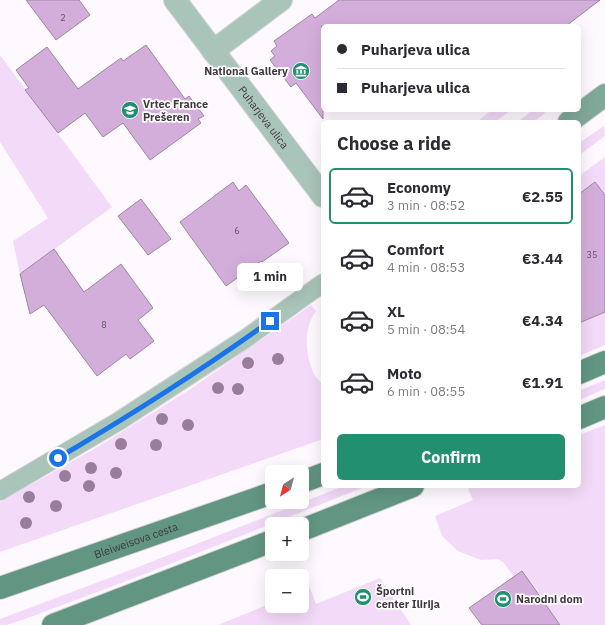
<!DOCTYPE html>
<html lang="en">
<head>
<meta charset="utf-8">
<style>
  :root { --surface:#fff; --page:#f2f2f3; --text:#2b2b33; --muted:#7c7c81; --line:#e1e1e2; --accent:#228f6e }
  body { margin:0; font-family:"IBM Plex Sans",sans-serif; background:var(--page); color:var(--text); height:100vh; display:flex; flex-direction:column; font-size:15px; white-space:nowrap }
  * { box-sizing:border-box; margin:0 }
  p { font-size:13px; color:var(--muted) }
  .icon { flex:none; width:22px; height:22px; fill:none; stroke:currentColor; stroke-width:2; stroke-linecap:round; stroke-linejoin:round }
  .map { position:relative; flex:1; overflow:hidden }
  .side { position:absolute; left:321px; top:120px; width:260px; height:368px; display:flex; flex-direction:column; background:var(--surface); border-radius:6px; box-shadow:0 4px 16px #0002 }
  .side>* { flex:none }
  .guide { position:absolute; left:321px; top:24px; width:260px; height:88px; border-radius:6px; box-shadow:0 4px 16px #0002; display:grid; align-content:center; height:88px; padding:0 16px; background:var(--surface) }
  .needle { width:26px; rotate:216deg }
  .fabs { position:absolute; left:265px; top:465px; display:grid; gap:8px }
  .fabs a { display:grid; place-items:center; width:44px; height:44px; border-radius:6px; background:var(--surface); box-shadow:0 4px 16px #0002; font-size:20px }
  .end { position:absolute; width:18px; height:18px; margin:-9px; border:5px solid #1a73e8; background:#fff; box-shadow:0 0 0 2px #fff }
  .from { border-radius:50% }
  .bubble { position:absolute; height:28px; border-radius:6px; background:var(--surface); box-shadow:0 4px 16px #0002; font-size:13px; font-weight:700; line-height:28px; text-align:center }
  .guide b { display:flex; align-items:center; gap:14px; height:38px; font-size:15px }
  .guide b+b { border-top:1px solid var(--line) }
  .guide i { width:10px; height:10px; background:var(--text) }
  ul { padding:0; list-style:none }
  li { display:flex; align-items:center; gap:12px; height:56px; margin:0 8px 6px; padding:0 8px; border:2px solid transparent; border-radius:6px }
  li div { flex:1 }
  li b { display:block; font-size:15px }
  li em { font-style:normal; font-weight:700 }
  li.active { border-color:var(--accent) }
  li>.icon { width:36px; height:36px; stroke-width:1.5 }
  h2 { padding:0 16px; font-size:18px; line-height:48px }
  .action { display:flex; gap:8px; margin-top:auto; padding:8px 16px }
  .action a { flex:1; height:46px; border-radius:6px; background:var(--accent); color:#fff; font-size:16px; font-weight:700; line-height:46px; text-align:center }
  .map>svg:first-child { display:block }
  .green { fill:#f3daf8 }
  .building { fill:#d4aedb; stroke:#9b879e }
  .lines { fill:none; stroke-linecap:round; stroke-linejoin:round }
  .lane-casing { stroke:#dcd6dc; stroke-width:20 }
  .street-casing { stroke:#dcd6dc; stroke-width:24 }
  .secondary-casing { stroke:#dcd6dc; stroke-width:24 }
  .primary-casing { stroke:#dcd6dc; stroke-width:24 }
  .lane { stroke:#a9c4b9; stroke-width:18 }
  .street { stroke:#a9c4b9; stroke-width:22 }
  .secondary { stroke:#81a999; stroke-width:22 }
  .primary { stroke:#629682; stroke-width:22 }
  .tree { fill:#987d9d }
  .route { stroke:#1a73e8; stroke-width:5 }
  .labels { text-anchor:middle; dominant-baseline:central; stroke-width:3.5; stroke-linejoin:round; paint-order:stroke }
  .number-label { font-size:9px; fill:#665668 }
  .poi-label { font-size:11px; font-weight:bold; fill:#413842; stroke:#fff; text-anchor:start }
  .street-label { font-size:11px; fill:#413842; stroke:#fff }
</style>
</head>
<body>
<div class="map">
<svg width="605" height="625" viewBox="0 0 605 625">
  <rect width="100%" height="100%" fill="#fef9fe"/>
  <path class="green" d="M0,55l112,152 -92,67 -7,-33 35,-23 -48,-76z
    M492,110h19l-16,12h-15l-1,-2z
    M533,110h10l2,3 -12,9h-16z
    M604,126l1,10 -26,19v-12z
    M605,157v188l-26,11v-180z
    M311,305l5,6c-13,18 -11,43 -2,63 2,4 7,8 9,12 2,4 0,45 0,53l-323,113v-50l94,-53 95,-59z
    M605,380v9l-26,11v-9z
    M605,425v200h-45l-46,-48 -10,-14 -6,-4 -17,1 -23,-9 -16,-15 -7,-20 38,-16 -5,-11 6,-3h105v-51z
    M344,486h23l-230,91 -112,42 -19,6h-6v-6l133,-50z
    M380,578l31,47h-193l54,-22v3h30v-15l8,-3 6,16z"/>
  <path class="building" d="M26,0h53l11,15 -34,25z
    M339,0h261l-34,26h-245l2,3v90l-27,-36 -5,4 -21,-27 5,-4 -4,-5 6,-5 -3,-5 38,-27 3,4z
    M146,45l39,54 4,-3 15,20 -6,3 3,4 -51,37 -27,-37 -20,14 -18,-24 -27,20 -33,-43 4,-2 -13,-18 31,-23 31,42 43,-31 2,3z
    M233,182l6,9 7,-6 43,58 -27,19 -1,-1 -35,25 -46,-64z
    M595,182l10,13v117l-26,11v-129z
    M141,199l30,40 -23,16 -30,-39z
    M54,249l30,43 37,-28 32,44 -15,12 16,21 -24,18 -4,-5 -29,22 -53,-71 -14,9 -10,-40z
    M522,571l38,54h-78l-13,-17z"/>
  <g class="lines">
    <defs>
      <path id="lane" d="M0,491l119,-70 126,-82 78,-56"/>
      <g id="street">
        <path id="s1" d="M175,0l148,196"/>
        <path d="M213,51l68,-51"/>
      </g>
      <path id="secondary" d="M569,122l36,-27"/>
      <g id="primary">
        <path d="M579,373l26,-11"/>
        <path d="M579,418l26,-11"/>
        <path d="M302,482l21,-8"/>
        <path d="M302,530l111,-44"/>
        <path id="s2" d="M0,588l272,-95"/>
        <path d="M53,625l219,-84"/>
      </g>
    </defs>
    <use href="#lane" class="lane-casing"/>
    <use href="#street" class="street-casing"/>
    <use href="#secondary" class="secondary-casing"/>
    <use href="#primary" class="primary-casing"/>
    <use href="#lane" class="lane"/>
    <use href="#street" class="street"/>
    <use href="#secondary" class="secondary"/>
    <use href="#primary" class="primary"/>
  </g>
  <g class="tree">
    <circle cx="278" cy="359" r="6"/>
    <circle cx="248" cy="363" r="6"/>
    <circle cx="218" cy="388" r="6"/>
    <circle cx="238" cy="389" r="6"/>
    <circle cx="162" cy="419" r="6"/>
    <circle cx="188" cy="425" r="6"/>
    <circle cx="121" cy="444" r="6"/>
    <circle cx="156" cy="445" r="6"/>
    <circle cx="91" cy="468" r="6"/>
    <circle cx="116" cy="473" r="6"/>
    <circle cx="65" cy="476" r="6"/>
    <circle cx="89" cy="486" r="6"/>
    <circle cx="29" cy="497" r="6"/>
    <circle cx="56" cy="506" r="6"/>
    <circle cx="26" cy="523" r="6"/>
  </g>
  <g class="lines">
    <path class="route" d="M58,458c73,-43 144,-88 212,-137"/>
  </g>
  <defs>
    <symbol id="museum-disc" viewBox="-11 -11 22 22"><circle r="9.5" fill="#228f6e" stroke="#fff"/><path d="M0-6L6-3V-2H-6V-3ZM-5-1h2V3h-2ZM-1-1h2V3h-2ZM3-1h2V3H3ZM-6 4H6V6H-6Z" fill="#fff"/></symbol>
    <symbol id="school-disc" viewBox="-11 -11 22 22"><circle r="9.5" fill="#228f6e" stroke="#fff"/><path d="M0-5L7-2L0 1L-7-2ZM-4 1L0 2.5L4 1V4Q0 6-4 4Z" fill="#fff"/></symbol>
    <symbol id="stadium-disc" viewBox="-11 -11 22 22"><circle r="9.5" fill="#228f6e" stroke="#fff"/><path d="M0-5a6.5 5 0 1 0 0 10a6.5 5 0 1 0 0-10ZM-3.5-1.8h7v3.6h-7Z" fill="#fff"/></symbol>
  </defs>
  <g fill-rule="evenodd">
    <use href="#museum-disc" x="291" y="61" width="20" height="20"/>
    <use href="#school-disc" x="120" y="100" width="20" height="20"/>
    <use href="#stadium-disc" x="353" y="587" width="20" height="20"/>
    <use href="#stadium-disc" x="493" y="589" width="20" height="20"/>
  </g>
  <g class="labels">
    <g class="number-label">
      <text x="63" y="17">2</text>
      <text x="237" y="230">6</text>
      <text x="592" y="254">35</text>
      <text x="104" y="324">8</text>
    </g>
    <g class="poi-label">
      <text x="288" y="71" text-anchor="end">National Gallery</text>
      <text x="143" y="104">Vrtec France<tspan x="143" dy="13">Prešeren</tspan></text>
      <text x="376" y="591">Športni<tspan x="376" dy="13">center Ilirija</tspan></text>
      <text x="516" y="599">Narodni dom</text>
    </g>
    <g class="street-label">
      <text stroke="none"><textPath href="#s1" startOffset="147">Puharjeva ulica</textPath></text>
      <text stroke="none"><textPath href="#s2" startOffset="144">Bleiweisova cesta</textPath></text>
    </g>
  </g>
</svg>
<div class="fabs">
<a><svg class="needle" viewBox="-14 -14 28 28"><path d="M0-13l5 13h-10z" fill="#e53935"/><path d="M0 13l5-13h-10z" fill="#7c7c81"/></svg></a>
<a>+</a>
<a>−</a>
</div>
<i class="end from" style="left:58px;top:458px"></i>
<i class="end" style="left:270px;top:321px"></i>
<div class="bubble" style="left:237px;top:263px;width:66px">1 min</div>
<div class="guide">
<b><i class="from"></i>Puharjeva ulica</b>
<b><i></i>Puharjeva ulica</b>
</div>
<section class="side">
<h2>Choose a ride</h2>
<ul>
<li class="active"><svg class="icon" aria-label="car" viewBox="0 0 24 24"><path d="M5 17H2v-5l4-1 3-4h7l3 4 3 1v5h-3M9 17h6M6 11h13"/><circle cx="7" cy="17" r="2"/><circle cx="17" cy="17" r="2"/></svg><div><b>Economy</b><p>3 min · 08:52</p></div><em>€2.55</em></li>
<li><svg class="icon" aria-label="car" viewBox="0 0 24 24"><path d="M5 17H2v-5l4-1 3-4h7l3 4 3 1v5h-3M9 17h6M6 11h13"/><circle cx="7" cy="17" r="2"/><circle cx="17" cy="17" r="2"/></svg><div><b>Comfort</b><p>4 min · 08:53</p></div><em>€3.44</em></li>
<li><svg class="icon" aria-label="car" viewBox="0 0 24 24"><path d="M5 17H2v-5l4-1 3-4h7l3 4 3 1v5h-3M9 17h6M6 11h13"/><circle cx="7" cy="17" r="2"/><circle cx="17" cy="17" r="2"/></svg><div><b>XL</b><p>5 min · 08:54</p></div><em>€4.34</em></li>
<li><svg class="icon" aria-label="car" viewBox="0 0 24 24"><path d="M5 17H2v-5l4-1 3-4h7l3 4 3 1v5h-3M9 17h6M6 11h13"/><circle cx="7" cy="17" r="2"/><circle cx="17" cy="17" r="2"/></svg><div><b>Moto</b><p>6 min · 08:55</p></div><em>€1.91</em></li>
</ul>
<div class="action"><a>Confirm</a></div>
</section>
</div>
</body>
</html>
